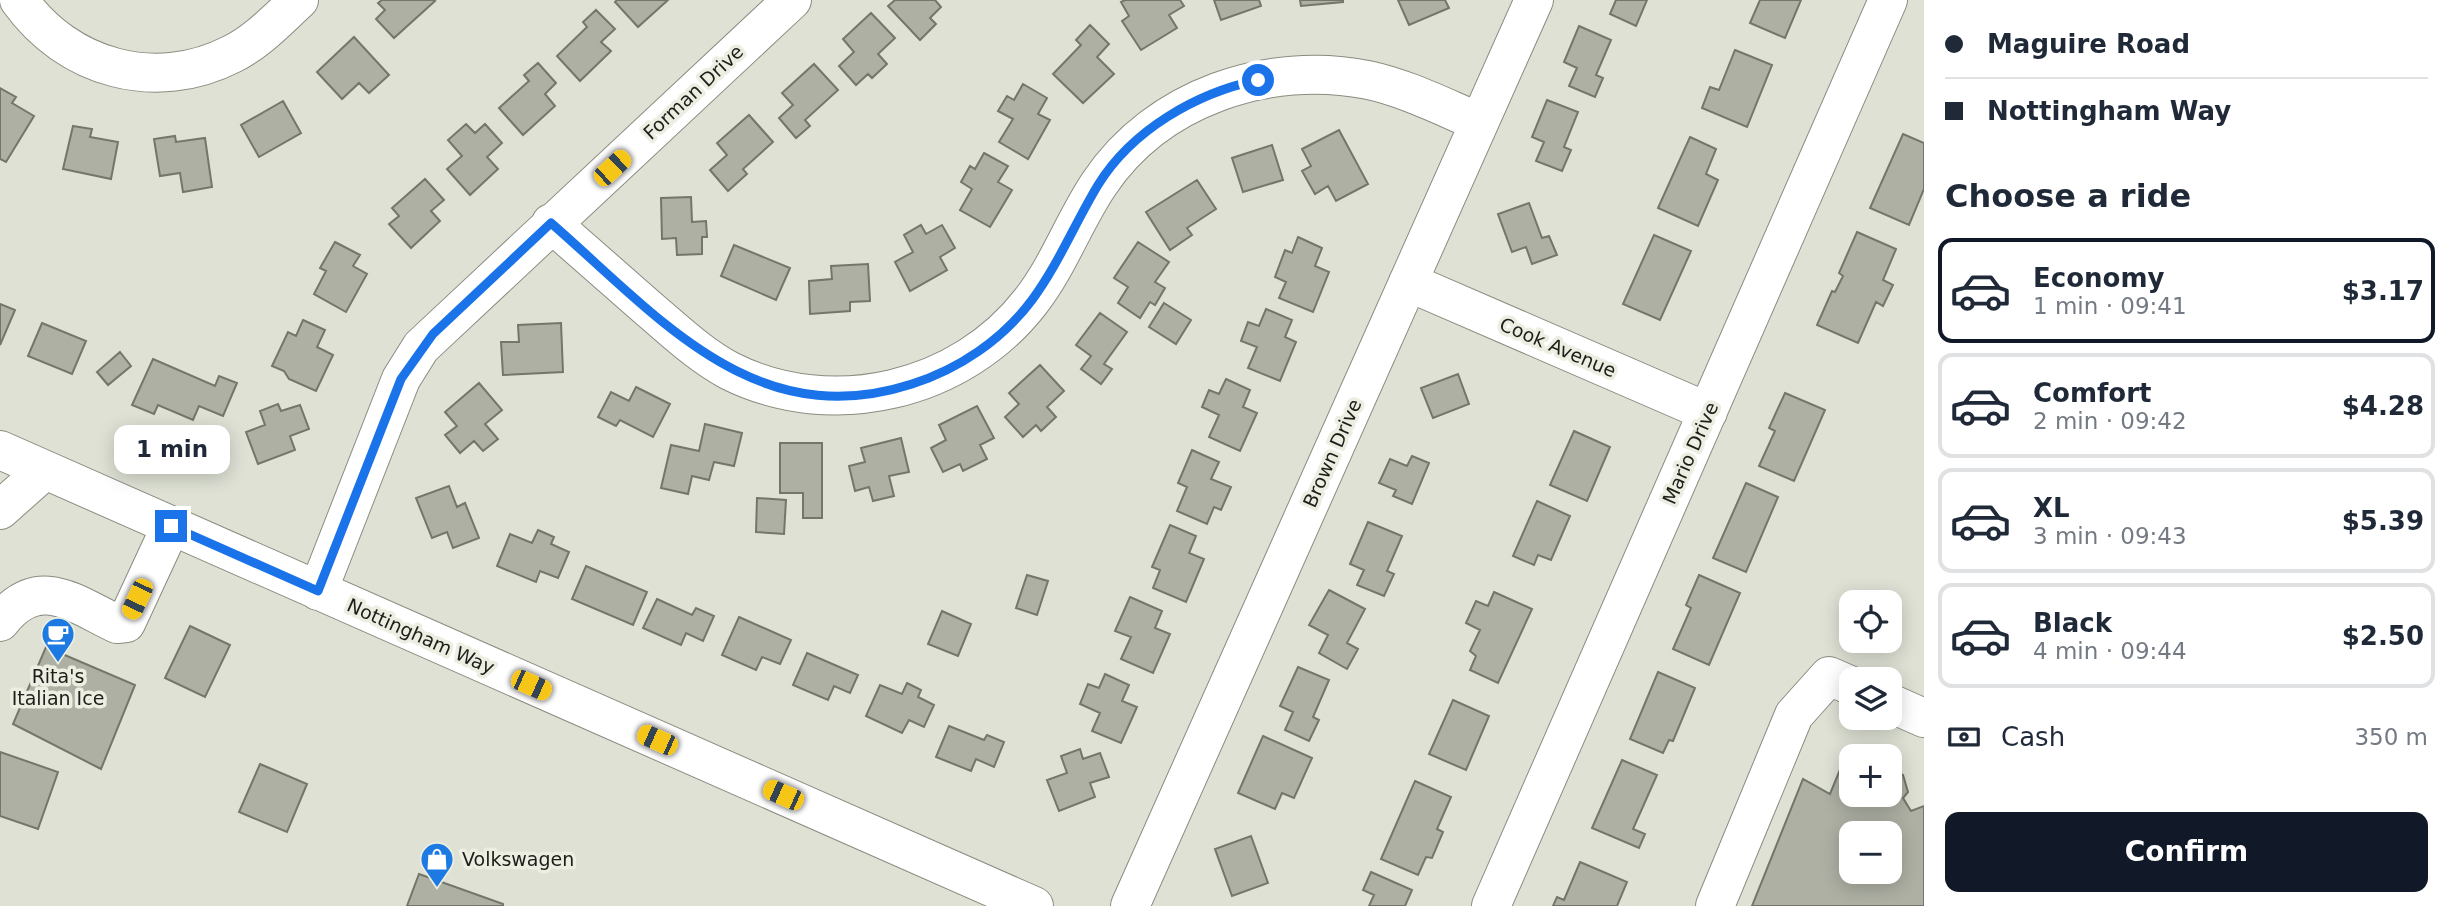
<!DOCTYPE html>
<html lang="en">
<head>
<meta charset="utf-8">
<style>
  :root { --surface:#fff; --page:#f6f6f7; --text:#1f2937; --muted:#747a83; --line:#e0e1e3; --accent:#111827 }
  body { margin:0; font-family:"DejaVu Sans",sans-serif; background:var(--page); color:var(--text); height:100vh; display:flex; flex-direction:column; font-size:26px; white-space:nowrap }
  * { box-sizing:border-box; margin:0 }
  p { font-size:23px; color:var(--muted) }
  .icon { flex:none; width:38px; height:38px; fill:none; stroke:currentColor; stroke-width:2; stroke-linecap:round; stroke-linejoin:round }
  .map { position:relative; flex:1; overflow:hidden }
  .sheet { display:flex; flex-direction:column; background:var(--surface); width:525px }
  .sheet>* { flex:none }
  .top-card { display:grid; align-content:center; height:154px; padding:0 21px; background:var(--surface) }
  .fabs { position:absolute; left:1839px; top:590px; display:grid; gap:14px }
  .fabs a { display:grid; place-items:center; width:63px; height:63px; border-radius:14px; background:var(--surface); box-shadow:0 4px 18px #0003; font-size:35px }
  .end { position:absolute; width:32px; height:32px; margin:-16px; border:9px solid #1a73e8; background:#fff; box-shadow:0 0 0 4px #fff }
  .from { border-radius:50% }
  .bubble { position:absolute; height:49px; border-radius:14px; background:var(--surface); box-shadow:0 4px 18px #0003; font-size:23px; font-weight:700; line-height:49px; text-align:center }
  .car { position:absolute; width:21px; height:42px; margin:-21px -10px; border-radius:9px; box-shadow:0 0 5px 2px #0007; background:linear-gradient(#f5c518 24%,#345 0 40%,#f5c518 0 76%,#345 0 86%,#f5c518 0) }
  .top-card b { display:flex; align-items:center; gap:24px; height:66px; font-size:26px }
  .top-card b+b { border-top:2px solid var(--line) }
  .top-card i { width:18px; height:18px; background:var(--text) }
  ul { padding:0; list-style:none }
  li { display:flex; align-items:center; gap:21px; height:105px; margin:0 14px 10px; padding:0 7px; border:4px solid var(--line); border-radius:14px }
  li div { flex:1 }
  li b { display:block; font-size:26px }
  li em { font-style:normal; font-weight:700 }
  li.on { border-color:var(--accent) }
  li>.icon { width:63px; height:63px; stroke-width:1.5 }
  h2 { padding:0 21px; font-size:32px; line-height:84px }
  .pay { display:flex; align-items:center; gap:18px; height:77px; padding:0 21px; font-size:26px }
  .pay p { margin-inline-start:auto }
  .button { display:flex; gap:14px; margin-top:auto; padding:14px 21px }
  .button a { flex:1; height:80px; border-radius:14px; background:var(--accent); color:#fff; font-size:28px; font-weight:700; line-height:80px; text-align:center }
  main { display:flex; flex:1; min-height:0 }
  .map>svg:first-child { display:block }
  .building { fill:#adb0a3; stroke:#73766a; stroke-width:2; fill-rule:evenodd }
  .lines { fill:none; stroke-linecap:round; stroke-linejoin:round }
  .minor-casing { stroke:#8a8c80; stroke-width:40 }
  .minor { stroke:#fff; stroke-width:38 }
  .route { stroke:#1a73e8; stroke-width:9 }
  .labels { text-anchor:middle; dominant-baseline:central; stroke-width:7; stroke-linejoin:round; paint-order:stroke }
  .street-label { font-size:19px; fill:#1d1e1a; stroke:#ebeee1 }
  .poi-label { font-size:19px; fill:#1d1e1a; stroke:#ebeee1 }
</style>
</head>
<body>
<main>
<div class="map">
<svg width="1924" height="906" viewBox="0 0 1924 906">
  <rect width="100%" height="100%" fill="#dee1d4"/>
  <path class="building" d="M382,0h51l2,1 -41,37 -18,-19 9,-9 -7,-7z
    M617,0h51l-30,27 -23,-25z
    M895,0h40l6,7 -11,11 6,6 -16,16 -32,-34z
    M1125,0h55l4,6 -15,9 8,13 -36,22 -19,-29 7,-5 -8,-14z
    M1214,0h45l2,6 -40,14z
    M1300,0h43v2l-42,4z
    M1398,0h47l4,8 -40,17z
    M1616,0h31l-11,26 -26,-12z
    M1760,0h41l-16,38 -35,-15z
    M596,10l19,19 -14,13 10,9 -31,30 -23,-25 30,-29 -4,-5z
    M871,13l24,25 -17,16 9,10 -15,14 -4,-4 -12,11 -17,-19 15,-14 -11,-13z
    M1090,25l19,19 -12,13 17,17 -31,29 -30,-29 28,-29 -5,-5z
    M1579,26l32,14 -15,35 7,3 -8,19 -26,-11 8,-18 -13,-6z
    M354,37l35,38 -20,18 -10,-10 -17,16 -25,-27z
    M1735,50l37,15 -25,62 -45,-19 8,-21 9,3z
    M538,63l18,20 -11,11 10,12 -32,29 -24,-27 30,-27 -5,-6z
    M814,64l24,26 -33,30 5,6 -14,12 -17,-20 14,-13 -11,-12z
    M1023,84l24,14 -9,16 12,6 -22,39 -29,-17 14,-23 -15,-8 9,-15 7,4z
    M0,88l16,9 -4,6 22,13 -28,46 -6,-3z
    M1547,100l31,12 -14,35 7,3 -9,21 -26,-10 8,-19 -12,-5z
    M283,101l18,32 -42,24 -18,-32z
    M749,115l24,27 -30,27 4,5 -19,17 -18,-21 17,-15 -10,-12z
    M466,124l9,9 10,-9 17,19 -15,14 11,12 -28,26 -23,-26 15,-13 -14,-16z
    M73,126l19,3 -2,8 28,5 -7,37 -48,-10z
    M1339,130l29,54 -32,17 -8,-15 -13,8 -13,-23 9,-5 -9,-17z
    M1903,134l21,9v46l-15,36 -39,-17z
    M175,136l1,6 29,-4 7,49 -29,5 -3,-19 -20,3 -6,-37z
    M1690,137l26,12 -10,25 12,6 -20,46 -40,-18z
    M1272,145l11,35 -40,12 -11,-34z
    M984,153l24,13 -10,16 14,8 -22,37 -30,-17 12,-21 -11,-7 9,-16 5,3z
    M425,179l19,21 -13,11 9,10 -29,27 -22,-24 10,-8 -7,-8z
    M1197,180l19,29 -29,19 5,7 -22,15 -24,-38z
    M691,197l1,25 14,-1 1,16h-5v17l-25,1 -1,-17 -14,1 -1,-41z
    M1529,203l13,35 7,-2 8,19 -25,9 -6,-17 -14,5 -14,-38z
    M921,225l5,9 16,-9 13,23 -15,9 7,13 -37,21 -15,-29 18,-10 -9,-17z
    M1857,232l39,17 -13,31 10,5 -10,21 -7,-4 -18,41 -41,-18 15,-34 3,1 8,-16 -4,-3z
    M1654,235l37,16 -31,69 -37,-16z
    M1298,237l24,11 -7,18 14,6 -16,40 -34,-14 7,-16 -11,-5 10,-27 7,3z
    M335,242l25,13 -7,11 14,8 -21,38 -32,-18 12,-23 -6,-3z
    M1138,242l31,20 -14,20 10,6 -10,17 -5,-3 -10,16 -22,-15 10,-16 -14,-9z
    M734,245l56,23 -14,32 -55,-24z
    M868,264l2,37 -20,1v9l-40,3 -1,-33 23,-2 -1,-13z
    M1164,303l27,17 -15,24 -27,-17z
    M0,304l15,6 -15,35z
    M1266,309l26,11 -7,17 11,5 -16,39 -32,-13 9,-21 -16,-6 7,-19 11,4z
    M1100,313l27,19 -23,32 8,5 -11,15 -20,-15 10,-13 -15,-11z
    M303,320l22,10 -8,17 16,8 -17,36 -27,-12 -5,-8 -12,-5 16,-34 8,4z
    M42,323l44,18 -14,33 -44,-18z
    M561,323l2,49 -60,3 -2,-33h18l-1,-17z
    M120,352l11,14 -23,19 -11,-13z
    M153,359l62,27 4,-10 18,7 -14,33 -24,-10 -6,14 -35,-15 -4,9 -22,-9z
    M1040,365l24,26 -17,16 9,10 -15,14 -5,-6 -13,12 -18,-20 14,-13 -10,-11z
    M1458,374l11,30 -36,14 -12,-30z
    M1226,379l24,11 -7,17 14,6 -17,38 -31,-14 10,-22 -17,-8 7,-17 10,4z
    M479,383l23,27 -17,14 13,15 -15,12 -9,-10 -14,12 -15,-18 12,-9 -12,-14z
    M636,387l34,17 -17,33 -33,-17 -4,6 -18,-9 13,-25 18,9z
    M1785,393l40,17 -31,71 -35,-15 16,-35 -6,-3z
    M278,404l3,7 19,-6 9,24 -19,7 5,14 -37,14 -12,-32 19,-7 -5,-14z
    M977,406l17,32 -14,7 7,14 -24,12 -3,-7 -17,8 -12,-24 15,-8 -7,-15z
    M705,424l37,9 -8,33 -20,-4 -5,18 -17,-4 -4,18 -27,-6 10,-43 28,6z
    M1574,431l36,16 -23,54 -37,-16z
    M901,438l8,34 -20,4 5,20 -21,5 -4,-14 -14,4 -6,-25 16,-4 -4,-14z
    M780,443h42v75h-19v-25h-23z
    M1192,450l27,12 -8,17 20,8 -10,23 -7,-3 -7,17 -30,-13 10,-24 -9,-4z
    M1412,456l17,7 -17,41 -19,-8 3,-6 -17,-7 11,-24 17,7z
    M1746,483l32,14 -32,75 -33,-14z
    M449,486l8,21 8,-4 14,35 -26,10 -6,-16 -15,6 -16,-40z
    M757,498l29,2 -2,34 -28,-2z
    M1537,501l33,15 -19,44 -13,-5 -4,10 -21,-9z
    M1368,522l34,14 -15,35 7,3 -10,22 -27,-11 7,-15 -14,-6z
    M1170,525l26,11 -7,17 15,6 -18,43 -33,-14 7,-18 -8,-3z
    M538,530l16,7 -3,7 18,8 -11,26 -18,-7 -4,11 -39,-16 13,-32 22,9z
    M586,566l61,26 -14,33 -61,-26z
    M1027,575l21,6 -11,34 -21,-7z
    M1699,575l41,18 -31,72 -36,-16 18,-41 -5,-3z
    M1329,590l36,19 -18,34 11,6 -11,20 -28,-16 9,-18 -19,-10z
    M1494,592l38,17 -34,74 -28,-13 6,-14 -6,-5 10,-21 -14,-7 10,-22 12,5z
    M1130,597l32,14 -7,17 15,6 -17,39 -32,-14 10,-22 -16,-6z
    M657,599l35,16 4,-7 18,8 -11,25 -17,-8 -5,12 -38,-17z
    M942,611l29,13 -13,32 -30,-12z
    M739,617l52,23 -11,24 -18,-7 -6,13 -34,-15z
    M190,626l40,19 -25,52 -40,-19z
    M46,647l89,38 -34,84 -88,-45z
    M807,653l51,22 -8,18 -16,-7 -6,14 -35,-15z
    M1298,667l31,13 -16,37 6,3 -10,21 -24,-11 8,-18 -13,-6z
    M1658,672l37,16 -22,53 -4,-1 -6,13 -33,-14z
    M1105,674l24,11 -7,16 15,6 -16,36 -29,-12 8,-18 -20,-9 8,-20 11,4z
    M907,683l14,7 -3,7 16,8 -10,22 -15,-7 -7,13 -36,-17 14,-31 22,9z
    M1453,700l36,16 -23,54 -37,-16z
    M949,726l35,14 3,-5 17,7 -10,25 -18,-8 -5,12 -35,-14z
    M1263,736l49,22 -18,40 -12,-5 -7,16 -37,-16z
    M1080,749l3,10 17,-6 9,24 -19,6 5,14 -36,14 -12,-31 20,-7 -6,-17z
    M0,752l58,20 -20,57 -38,-13z
    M1846,755l6,3v36h38v-25l13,6 5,17 -5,6 8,13 13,-5v100h-172l51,-127 27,15zM1852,833h38v39h-38z
    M1622,760l35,15 -24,54 12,5 -6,14 -47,-20z
    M260,764l47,20 -20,48 -48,-20z
    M1415,781l36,16 -14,32 6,3 -11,26 -6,-1 -8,18 -37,-16z
    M1251,836l17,47 -36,13 -17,-47z
    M1580,862l47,20 -10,24h-64l4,-9 7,3z
    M1371,872l41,18 -7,16h-36l5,-11 -11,-5z
    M419,874l84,30v2h-96z"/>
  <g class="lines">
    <defs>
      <path id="minor" d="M19,0c49,69 137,93 213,54 26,-13 46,-35 67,-54
        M551,223c33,29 66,58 98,86 26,22 51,46 81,62 102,51 232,20 301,-70 28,-36 43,-80 68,-117 58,-87 170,-124 269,-104 38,8 75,27 111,42
        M1408,282l300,130
        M0,450l1034,456
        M0,510l45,-40
        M318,591l83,-212 20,-32 371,-347
        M0,622c38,-49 73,-19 117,2l9,-1 45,-97
        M1890,703l34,15
        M1130,906l404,-906
        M1491,906l397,-906
        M1715,906l79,-191 35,-39 23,10"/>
    </defs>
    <use href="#minor" class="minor-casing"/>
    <use href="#minor" class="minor"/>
  </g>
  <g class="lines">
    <path class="route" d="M171,526l147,65 83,-212 32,-45 118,-111c107,93 203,212 361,161 47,-15 90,-44 120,-84 26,-35 43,-77 66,-115 34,-55 98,-92 160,-105"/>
  </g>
  <defs>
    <symbol id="cafe-pin" viewBox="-11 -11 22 30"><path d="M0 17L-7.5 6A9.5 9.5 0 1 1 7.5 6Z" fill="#1d7ae3" stroke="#ebeee1"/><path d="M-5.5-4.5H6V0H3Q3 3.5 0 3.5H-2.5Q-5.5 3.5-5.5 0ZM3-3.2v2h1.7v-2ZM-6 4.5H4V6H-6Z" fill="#fff"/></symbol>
    <symbol id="shop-pin" viewBox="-11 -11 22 30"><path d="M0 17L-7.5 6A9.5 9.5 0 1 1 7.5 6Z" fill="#1d7ae3" stroke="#ebeee1"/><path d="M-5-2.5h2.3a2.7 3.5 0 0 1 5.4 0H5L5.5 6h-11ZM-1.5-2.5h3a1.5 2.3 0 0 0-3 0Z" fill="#fff"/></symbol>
  </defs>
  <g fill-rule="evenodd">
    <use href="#cafe-pin" x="39" y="615" width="38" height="52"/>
    <use href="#shop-pin" x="418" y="840" width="38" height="52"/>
  </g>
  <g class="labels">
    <g class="street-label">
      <text transform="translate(693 92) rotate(-43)">Forman Drive</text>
      <text transform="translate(1558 347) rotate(23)">Cook Avenue</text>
      <text transform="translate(1332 453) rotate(-66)">Brown Drive</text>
      <text transform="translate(1690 453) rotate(-66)">Mario Drive</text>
      <text transform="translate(421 636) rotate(24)">Nottingham Way</text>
    </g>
    <g class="poi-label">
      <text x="58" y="676">Rita's<tspan x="58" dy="22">Italian Ice</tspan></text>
      <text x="462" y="859" text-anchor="start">Volkswagen</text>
    </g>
  </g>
</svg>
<div class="fabs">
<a><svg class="icon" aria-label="locate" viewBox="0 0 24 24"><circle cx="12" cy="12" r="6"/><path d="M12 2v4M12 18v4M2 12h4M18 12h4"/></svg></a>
<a><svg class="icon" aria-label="layers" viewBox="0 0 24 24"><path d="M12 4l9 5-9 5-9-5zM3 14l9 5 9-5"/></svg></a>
<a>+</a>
<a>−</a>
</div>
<i class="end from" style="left:1258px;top:80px"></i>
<i class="end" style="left:171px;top:526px"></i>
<div class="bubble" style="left:114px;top:425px;width:116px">1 min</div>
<i class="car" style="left:612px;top:168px;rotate:47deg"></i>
<i class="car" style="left:137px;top:599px;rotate:205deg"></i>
<i class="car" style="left:531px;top:685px;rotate:114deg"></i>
<i class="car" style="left:657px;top:740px;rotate:294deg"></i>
<i class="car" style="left:783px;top:795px;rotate:294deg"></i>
</div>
<section class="sheet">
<div class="top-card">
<b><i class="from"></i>Maguire Road</b>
<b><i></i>Nottingham Way</b>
</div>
<h2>Choose a ride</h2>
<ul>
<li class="on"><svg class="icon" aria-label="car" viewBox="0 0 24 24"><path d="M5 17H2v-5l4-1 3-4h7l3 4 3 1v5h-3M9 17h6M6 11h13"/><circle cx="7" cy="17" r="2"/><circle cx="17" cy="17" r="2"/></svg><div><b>Economy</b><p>1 min · 09:41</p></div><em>$3.17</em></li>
<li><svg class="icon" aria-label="car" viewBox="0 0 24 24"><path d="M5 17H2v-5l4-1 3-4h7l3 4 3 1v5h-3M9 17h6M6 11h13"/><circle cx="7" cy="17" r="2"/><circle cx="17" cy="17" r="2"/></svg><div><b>Comfort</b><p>2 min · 09:42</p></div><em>$4.28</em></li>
<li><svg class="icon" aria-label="car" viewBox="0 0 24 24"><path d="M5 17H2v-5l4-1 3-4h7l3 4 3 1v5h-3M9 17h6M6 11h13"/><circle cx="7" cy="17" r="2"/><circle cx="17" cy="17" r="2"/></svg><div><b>XL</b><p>3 min · 09:43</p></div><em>$5.39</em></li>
<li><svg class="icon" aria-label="car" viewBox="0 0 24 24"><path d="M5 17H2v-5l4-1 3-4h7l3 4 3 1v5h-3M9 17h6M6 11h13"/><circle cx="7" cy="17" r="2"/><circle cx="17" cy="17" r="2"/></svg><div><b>Black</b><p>4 min · 09:44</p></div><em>$2.50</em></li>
</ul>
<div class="pay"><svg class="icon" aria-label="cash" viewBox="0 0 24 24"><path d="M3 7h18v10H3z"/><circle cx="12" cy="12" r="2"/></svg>Cash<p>350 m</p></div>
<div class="button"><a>Confirm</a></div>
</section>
</main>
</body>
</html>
